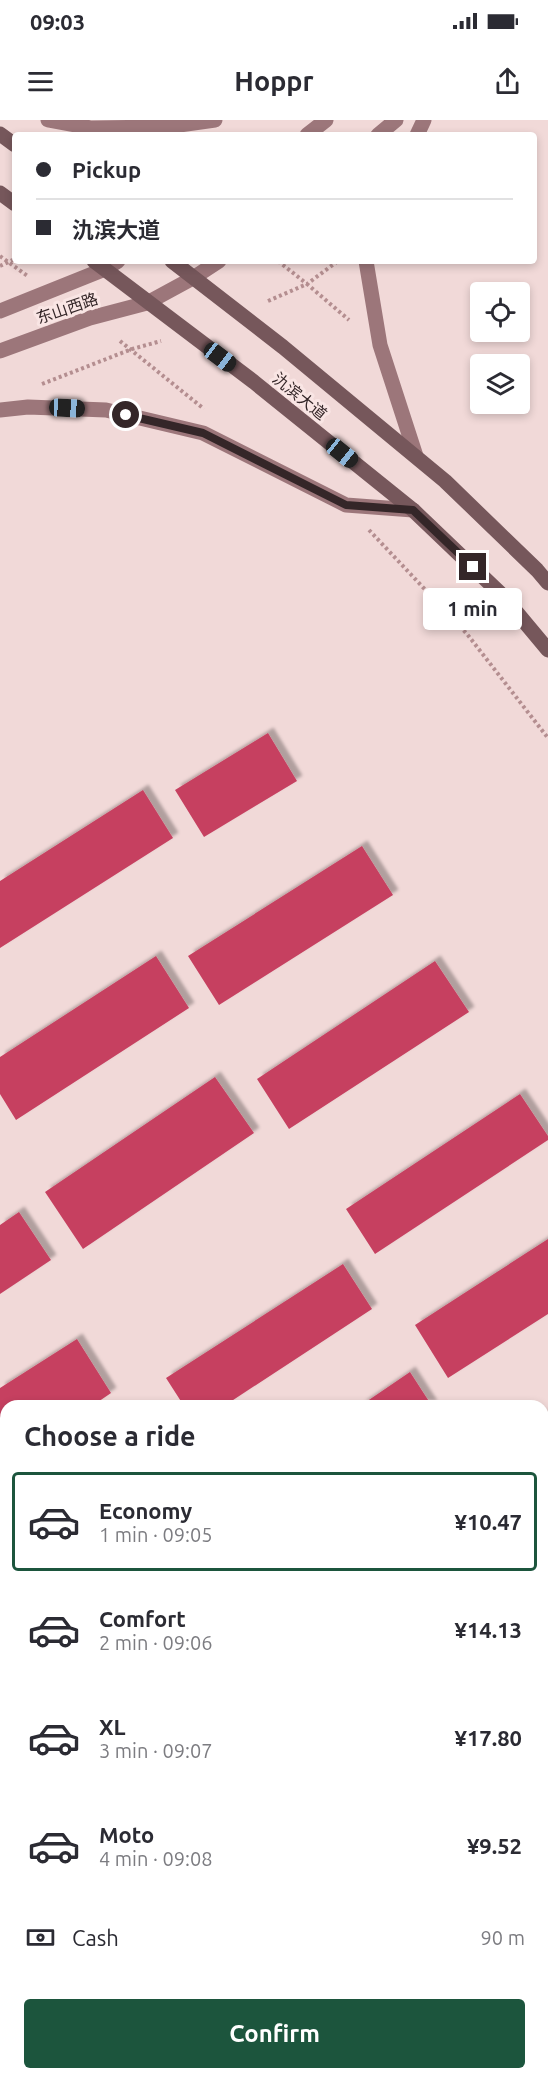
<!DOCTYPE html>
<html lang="en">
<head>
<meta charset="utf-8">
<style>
  :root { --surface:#fff; --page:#f7f7f7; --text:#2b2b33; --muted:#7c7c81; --line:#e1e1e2; --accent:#1c553d }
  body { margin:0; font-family:Ubuntu,"Noto Sans SC",sans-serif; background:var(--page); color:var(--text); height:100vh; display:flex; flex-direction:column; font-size:22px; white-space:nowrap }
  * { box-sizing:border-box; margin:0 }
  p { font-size:20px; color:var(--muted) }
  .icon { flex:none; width:33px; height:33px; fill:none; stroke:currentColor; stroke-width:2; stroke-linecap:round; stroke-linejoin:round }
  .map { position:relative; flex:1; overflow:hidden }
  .drawer { position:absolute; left:0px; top:1280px; width:549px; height:680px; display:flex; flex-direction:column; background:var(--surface); border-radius:18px 18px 0 0; box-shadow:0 3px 9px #0003 }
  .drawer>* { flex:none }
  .top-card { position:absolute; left:12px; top:12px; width:525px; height:132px; border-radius:6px; box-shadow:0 3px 9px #0003; display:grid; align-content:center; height:132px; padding:0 24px; background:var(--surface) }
  .buttons { position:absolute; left:470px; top:162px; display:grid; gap:12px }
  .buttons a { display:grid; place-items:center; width:60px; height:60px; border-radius:6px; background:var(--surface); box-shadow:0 3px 9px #0003; font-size:30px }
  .end { position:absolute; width:27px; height:27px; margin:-14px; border:8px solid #342628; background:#fff; box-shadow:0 0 0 3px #fff }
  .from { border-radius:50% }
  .bubble { position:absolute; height:42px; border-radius:6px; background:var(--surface); box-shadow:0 3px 9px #0003; font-size:20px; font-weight:700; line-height:42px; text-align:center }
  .car { position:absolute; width:18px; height:36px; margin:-18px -9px; border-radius:8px; box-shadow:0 0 4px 2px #0007; background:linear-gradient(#222 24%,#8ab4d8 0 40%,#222 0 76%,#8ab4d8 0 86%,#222 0) }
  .top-card b { display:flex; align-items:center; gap:21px; height:57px; font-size:22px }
  .top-card b+b { border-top:2px solid var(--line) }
  .top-card i { width:15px; height:15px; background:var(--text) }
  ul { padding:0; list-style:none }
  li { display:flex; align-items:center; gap:18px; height:99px; margin:0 12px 9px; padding:0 12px; border:3px solid transparent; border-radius:6px }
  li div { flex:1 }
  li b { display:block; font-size:22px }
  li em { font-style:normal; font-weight:700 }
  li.on { border-color:var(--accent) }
  li>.icon { width:54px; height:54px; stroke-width:1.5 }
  h2 { padding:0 24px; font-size:27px; line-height:72px }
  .pay { display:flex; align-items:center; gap:15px; height:66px; padding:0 24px; font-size:22px }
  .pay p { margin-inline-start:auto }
  .primary-button { display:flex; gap:12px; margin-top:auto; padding:12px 24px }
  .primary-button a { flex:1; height:69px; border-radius:6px; background:var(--accent); color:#fff; font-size:24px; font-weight:700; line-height:69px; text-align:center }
  .status { display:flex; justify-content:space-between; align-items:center; height:42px; padding:0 30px; background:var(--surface); direction:ltr }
  .status svg { height:16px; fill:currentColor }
  header { display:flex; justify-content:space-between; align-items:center; height:78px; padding:0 24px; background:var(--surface); font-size:27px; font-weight:700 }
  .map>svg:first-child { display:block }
  .building { fill:#c64161; filter:url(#shadow) }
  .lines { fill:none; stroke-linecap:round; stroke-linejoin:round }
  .path { stroke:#b48e90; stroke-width:4; stroke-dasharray:3 3; stroke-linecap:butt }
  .minor { stroke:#c8a4a5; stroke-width:15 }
  .secondary { stroke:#9c767a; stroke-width:15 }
  .primary { stroke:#76575b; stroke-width:15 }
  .route { stroke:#342628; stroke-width:8 }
  .labels { text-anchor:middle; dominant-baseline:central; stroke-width:6; stroke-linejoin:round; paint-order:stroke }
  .street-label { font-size:16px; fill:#342628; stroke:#f9e5e4 }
</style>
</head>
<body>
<div class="status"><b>09:03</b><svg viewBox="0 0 49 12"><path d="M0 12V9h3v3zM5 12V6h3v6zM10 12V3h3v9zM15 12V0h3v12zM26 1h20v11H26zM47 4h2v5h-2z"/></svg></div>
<header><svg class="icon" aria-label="menu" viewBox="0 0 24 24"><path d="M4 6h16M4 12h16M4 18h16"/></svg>Hoppr<svg class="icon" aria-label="share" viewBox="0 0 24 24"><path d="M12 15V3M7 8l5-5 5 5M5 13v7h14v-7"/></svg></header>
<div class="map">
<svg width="548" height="1958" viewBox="0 0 548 1958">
  <defs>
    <filter id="shadow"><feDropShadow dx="5.5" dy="-5.5" stdDeviation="1.5" flood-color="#0004"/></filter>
  </defs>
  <rect width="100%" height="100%" fill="#f1d9d8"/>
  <path class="building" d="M268,613l29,48 -93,56 -29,-47z
    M143,670l30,48 -173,110v-67z
    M362,726l31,49 -174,110 -31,-49z
    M156,836l33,52 -173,112 -16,-26v-37z
    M435,841l34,51 -180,117 -32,-50z
    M215,957l39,56 -171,116 -38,-57z
    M520,974l28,42v4l-173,114 -29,-45z
    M19,1092l32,48 -51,34v-69z
    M548,1119v75l-100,64 -33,-53z
    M343,1144l29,45 -148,97h-40l-18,-28z
    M77,1219l34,54 -19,13h-86v32l-6,-9v-41z
    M410,1252l22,34h-72z
    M548,1292v65l-5,3v-65z
    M6,1419v79l-6,4v-80z
    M548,1538v35l-5,1v-34z
    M6,1720v36l-6,2v-37z
    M548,1825v133h-52l-2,-5h49v-125z
    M6,1852v38l-6,1v-37z"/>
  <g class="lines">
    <path class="path" d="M0,136l29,21
      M278,141l29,23 31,-23
      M0,146l15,-7
      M268,181l39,-17 42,36
      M120,221l84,68
      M42,264l90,-35 29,-8
      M369,410l98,104 81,104
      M0,1684l6,3
      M0,1710l6,-2"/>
    <path class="minor" d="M0,1787l6,-2
      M0,1920l6,-2
      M127,1953l1,5"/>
    <path class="secondary" d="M48,0l43,8 74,-1 50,-7
      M307,15l19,-15
      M378,15l18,-15
      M417,15l7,-15
      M366,141l14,84 36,111
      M0,191l105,-42 13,-8
      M0,231l90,-33 57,-15 46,-25 26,-17
      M0,290l28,-3 78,3 97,23 143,72 67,5"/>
    <path class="primary" d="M0,14l15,11
      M0,73l15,11
      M94,141l160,121 159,128 90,86 45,54
      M172,141l111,86 162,134 92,89 11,13"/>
  </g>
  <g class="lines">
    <path class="route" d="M126,295l77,18 143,72 67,5 60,57"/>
  </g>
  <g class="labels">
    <g class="street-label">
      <text transform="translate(67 188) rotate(-19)">东山西路</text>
      <text transform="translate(300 276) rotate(39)">氿滨大道</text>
    </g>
  </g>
</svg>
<div class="buttons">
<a><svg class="icon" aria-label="locate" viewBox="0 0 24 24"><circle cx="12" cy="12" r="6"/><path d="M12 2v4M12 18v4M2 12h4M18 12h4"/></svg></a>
<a><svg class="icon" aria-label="layers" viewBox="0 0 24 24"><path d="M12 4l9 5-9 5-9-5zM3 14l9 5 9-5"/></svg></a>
</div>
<i class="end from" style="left:126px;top:295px"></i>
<i class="end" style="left:473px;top:447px"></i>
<div class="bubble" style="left:423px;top:468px;width:99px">1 min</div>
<i class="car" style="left:220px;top:237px;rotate:127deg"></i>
<i class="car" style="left:67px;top:288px;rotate:93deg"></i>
<i class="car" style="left:342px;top:333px;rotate:129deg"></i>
<div class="top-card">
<b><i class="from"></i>Pickup</b>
<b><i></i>氿滨大道</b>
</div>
<section class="drawer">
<h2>Choose a ride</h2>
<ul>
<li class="on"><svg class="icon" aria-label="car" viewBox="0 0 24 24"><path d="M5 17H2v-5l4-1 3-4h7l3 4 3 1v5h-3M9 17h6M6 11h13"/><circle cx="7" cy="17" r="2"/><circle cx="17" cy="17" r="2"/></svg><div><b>Economy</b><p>1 min · 09:05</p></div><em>¥10.47</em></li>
<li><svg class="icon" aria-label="car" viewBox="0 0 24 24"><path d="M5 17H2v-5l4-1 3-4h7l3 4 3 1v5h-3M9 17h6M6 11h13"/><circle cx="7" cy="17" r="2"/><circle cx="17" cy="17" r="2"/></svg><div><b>Comfort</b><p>2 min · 09:06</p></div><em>¥14.13</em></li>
<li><svg class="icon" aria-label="car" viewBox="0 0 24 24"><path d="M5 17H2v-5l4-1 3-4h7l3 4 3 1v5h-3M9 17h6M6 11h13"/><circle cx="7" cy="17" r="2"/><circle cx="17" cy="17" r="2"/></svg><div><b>XL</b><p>3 min · 09:07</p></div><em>¥17.80</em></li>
<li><svg class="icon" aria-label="car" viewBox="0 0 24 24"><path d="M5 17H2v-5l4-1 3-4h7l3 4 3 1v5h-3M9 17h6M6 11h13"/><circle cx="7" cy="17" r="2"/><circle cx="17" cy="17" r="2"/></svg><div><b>Moto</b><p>4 min · 09:08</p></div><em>¥9.52</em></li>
</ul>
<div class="pay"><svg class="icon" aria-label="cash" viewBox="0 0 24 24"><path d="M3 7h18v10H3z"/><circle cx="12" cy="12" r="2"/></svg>Cash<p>90 m</p></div>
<div class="primary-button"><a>Confirm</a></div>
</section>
</div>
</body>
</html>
